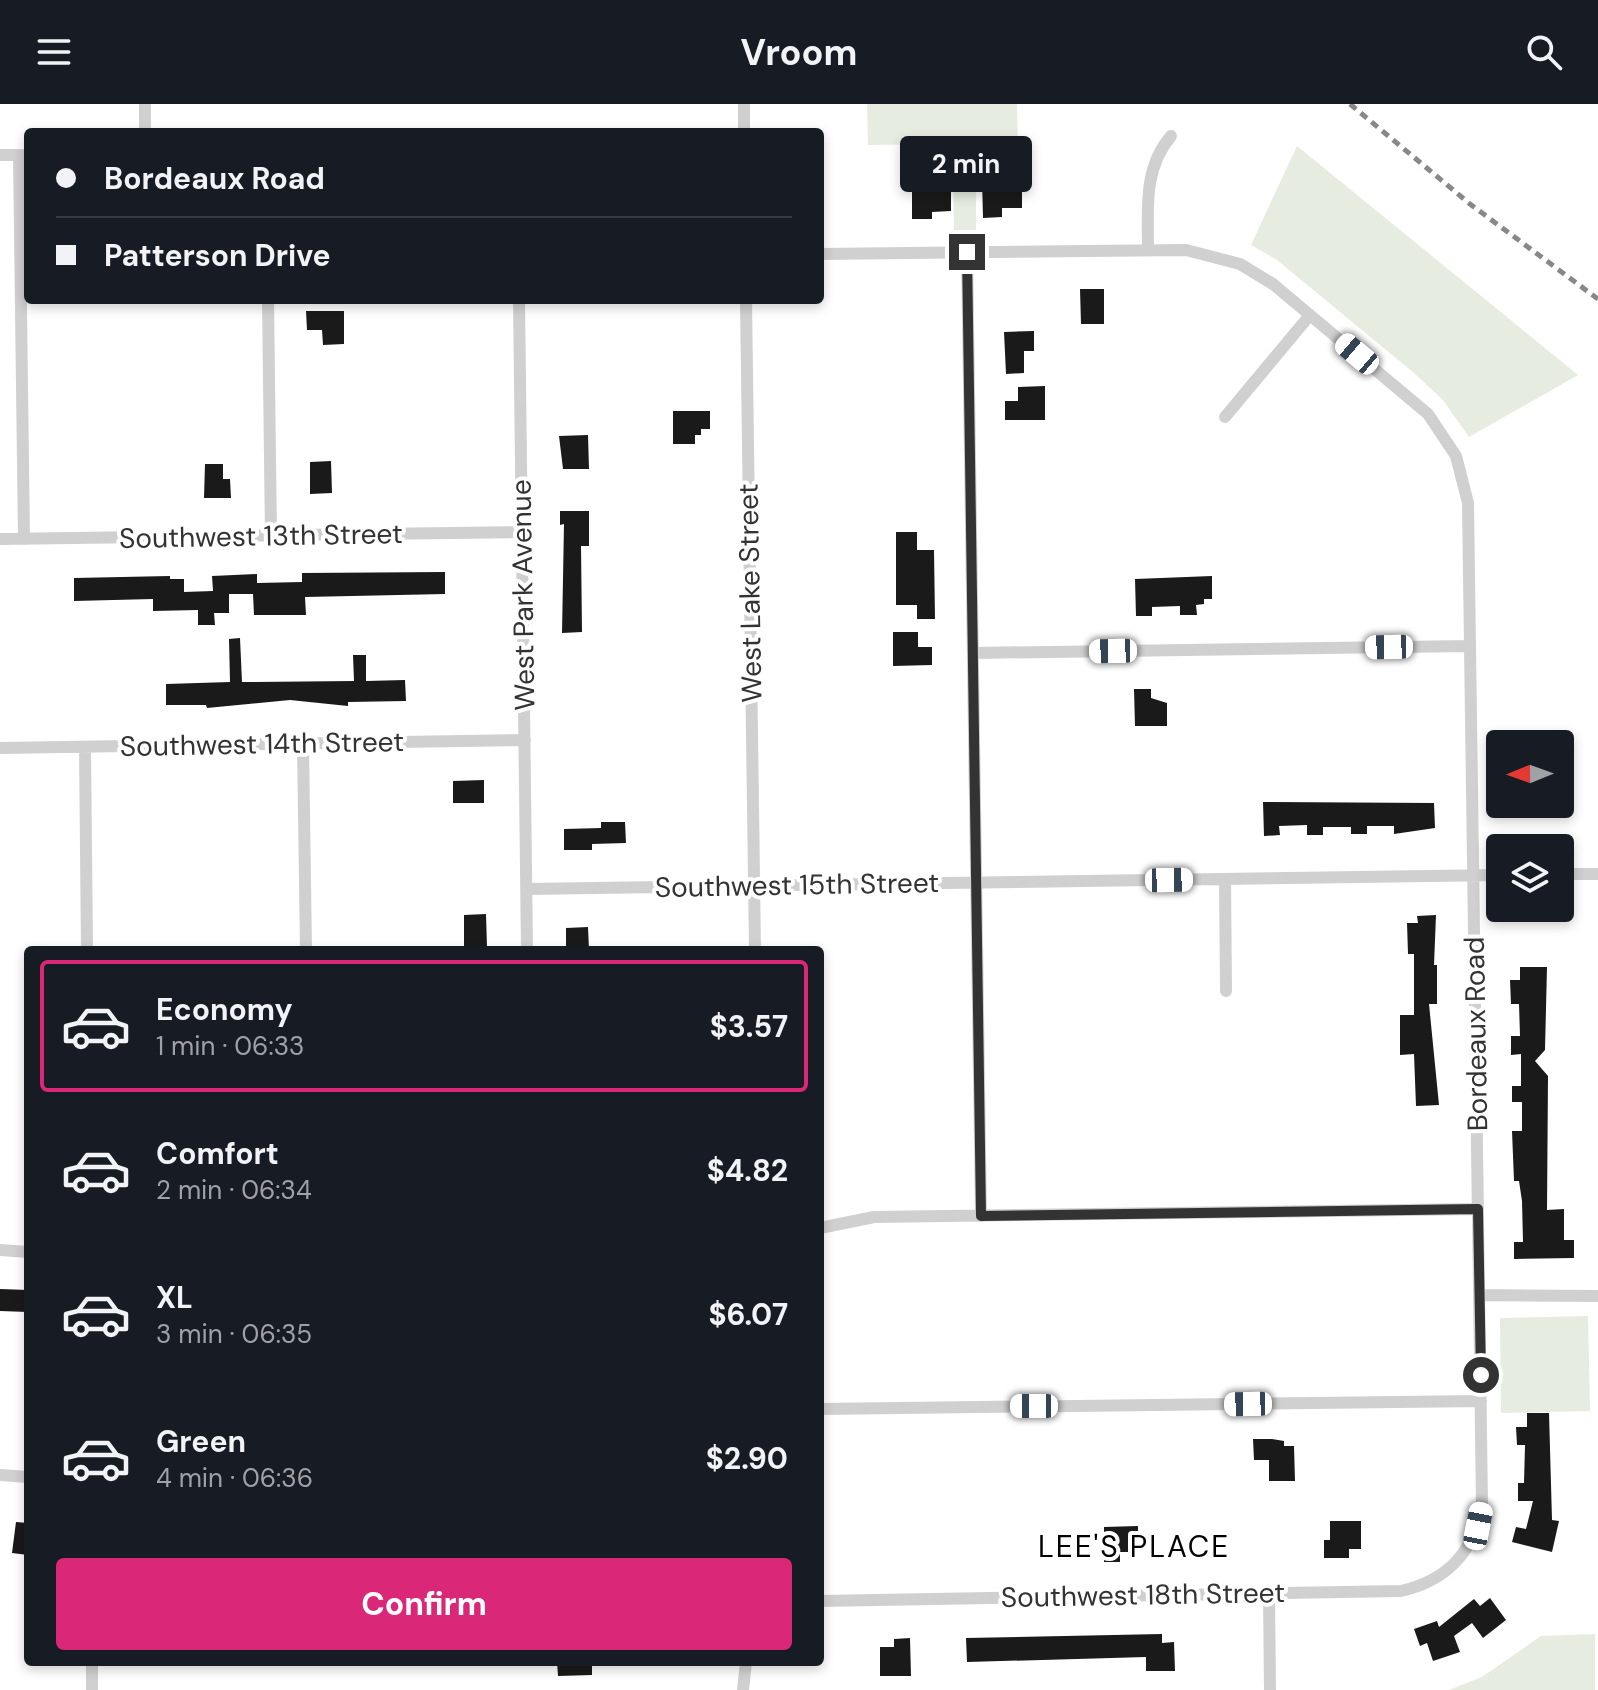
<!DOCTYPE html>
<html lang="en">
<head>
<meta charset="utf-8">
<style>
  :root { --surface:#171b24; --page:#20242c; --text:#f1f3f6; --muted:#9ea1a6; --line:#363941; --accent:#db2777 }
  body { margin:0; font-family:"DM Sans",sans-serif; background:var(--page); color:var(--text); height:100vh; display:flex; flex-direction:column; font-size:30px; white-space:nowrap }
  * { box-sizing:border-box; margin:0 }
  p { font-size:26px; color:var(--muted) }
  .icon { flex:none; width:44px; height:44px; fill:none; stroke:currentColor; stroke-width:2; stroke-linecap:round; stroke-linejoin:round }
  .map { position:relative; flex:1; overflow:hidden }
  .drawer { position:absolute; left:24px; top:842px; width:800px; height:720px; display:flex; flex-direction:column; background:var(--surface); border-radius:8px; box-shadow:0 4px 12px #0003 }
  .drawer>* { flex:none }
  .top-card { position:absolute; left:24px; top:24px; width:800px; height:176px; border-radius:8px; box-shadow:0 4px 12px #0003; display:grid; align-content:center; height:176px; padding:0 32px; background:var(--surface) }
  .needle { width:52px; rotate:269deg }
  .tools { position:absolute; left:1486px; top:626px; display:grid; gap:16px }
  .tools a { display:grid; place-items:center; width:88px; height:88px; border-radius:8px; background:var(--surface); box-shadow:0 4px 12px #0003; font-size:40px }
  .end { position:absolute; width:36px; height:36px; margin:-18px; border:10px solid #333; background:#fff; box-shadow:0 0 0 4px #fff }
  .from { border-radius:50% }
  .bubble { position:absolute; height:56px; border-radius:8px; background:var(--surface); box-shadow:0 4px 12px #0003; font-size:26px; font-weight:700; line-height:56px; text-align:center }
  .car { position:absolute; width:24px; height:48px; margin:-24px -12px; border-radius:10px; box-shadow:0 0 6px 2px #0007; background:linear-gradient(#fff 24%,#345 0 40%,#fff 0 76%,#345 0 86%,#fff 0) }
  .top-card b { display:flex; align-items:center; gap:28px; height:76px; font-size:30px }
  .top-card b+b { border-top:2px solid var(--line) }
  .top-card i { width:20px; height:20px; background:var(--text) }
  ul { padding:14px 0 0; list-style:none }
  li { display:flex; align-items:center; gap:24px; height:132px; margin:0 16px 12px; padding:0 16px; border:4px solid transparent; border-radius:8px }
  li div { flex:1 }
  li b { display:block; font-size:30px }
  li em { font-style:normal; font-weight:700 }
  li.current { border-color:var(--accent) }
  li>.icon { width:72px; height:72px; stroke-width:1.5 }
  .action { display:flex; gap:16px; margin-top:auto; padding:16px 32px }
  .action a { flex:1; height:92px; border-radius:8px; background:var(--accent); color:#fff; font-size:32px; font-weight:700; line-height:92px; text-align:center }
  header { display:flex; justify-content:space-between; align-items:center; height:104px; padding:0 32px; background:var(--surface); font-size:36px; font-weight:700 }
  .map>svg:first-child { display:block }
  .green { fill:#e6ecdf }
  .building { fill:#1a1a1a }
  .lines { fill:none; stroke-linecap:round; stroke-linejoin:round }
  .minor { stroke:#d0d0d0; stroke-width:12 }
  .rail { stroke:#888; stroke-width:5; stroke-dasharray:8 6; stroke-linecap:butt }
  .route { stroke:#333; stroke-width:10 }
  .labels { text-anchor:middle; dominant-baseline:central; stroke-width:8; stroke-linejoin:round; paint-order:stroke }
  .street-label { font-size:28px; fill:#333; stroke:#fff }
  .neighbourhood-label { font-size:30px; letter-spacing:2px; fill:#000; stroke:#fff }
</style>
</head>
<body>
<header><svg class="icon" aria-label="menu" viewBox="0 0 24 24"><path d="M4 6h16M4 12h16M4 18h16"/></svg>Vroom<svg class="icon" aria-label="search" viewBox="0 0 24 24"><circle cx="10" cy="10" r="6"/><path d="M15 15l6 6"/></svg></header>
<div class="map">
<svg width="1598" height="1586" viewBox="0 0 1598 1586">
  <rect width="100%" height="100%" fill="#fff"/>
  <path class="green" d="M867,0h150l1,38 -42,2v89h-22l-1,-89 -85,1z
    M1297,42l281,229 -109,62 -26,-37 -29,-27 -137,-113 -26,-15z
    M1588,1212l2,95 -89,2 -1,-95z
    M1595,1530v56h-146l33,-13 59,-41z"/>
  <path class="building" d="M912,73h39v34l-19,1v7h-20z
    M982,76h40v28h-20v9l-19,1z
    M1080,185h24v35h-23z
    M306,207h38v33l-21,1 -1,-15h-15z
    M1034,227v20h-10v22l-18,1 -2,-42z
    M1045,282v34h-40v-19h13v-14z
    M673,307h37v18h-9v6h-6v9h-22z
    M588,331l1,34h-26l-4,-33z
    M331,357l1,32 -22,1v-32z
    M205,360h18v15h7l1,19h-27z
    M560,407h29v35h-8l1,86 -20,1 2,-109 -4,1z
    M896,428h21v18h17l1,69h-18v-14h-21z
    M445,468v22l-140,3 1,18h-52l-1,-21h-24v19h-15l1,12h-17v-15l-45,1v-12l-79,2v-23l96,-2v3h14v13l29,-1 -1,-15 45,-2v9l45,-1v-9z
    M1212,472v23h-8v5l-8,1 1,10h-17v-9l-28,1v9h-16l-1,-37z
    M893,528h25v15h14v18l-39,1z
    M240,534l2,44 112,-1 -1,-26h13v26l39,-1 1,21 -58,1v4l-58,-6 -83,8 -1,-3h-40v-21l64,-2 -1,-43z
    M1134,585h17v9l16,5v23h-32z
    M484,676v23h-31v-22z
    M1263,698l171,1 1,25 -41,6v-8h-27v8h-16v-7h-28v8h-16v-10l-28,1 1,9 -16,1z
    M601,718h24l1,21 -34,1v6h-28v-21l37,-1z
    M486,810l1,33 -23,1v-33z
    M1436,811l-2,50h3v39h-8l10,101 -23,1 -2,-52 -14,1v-40h14v-61h-6l-1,-31h11l-1,-7z
    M588,823l1,23h-23v-22z
    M1520,863h27l-2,83 -10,11 13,15 -1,134 17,-1v31h10v18l-60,1v-17h9l-1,-41 -3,-20h-5l-2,-50h10v-29h-10v-16h9v-32l-10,1v-19h9l-1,-32h-8l-1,-24h10z
    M0,1185l28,1v22l-28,-1z
    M1527,1309h22l3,107 7,1 -7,31 -40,-10 4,-15 10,2 7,-28h-15v-18h6l1,-38h-8l-1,-18h11z
    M1253,1335h19l12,2v5h10l1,35h-26v-21h-15z
    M1330,1417h31v28h-12v9h-25v-18h6z
    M16,1418l12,1v32l-16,-2z
    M1138,1422v26h-18v10h-16v-35z
    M1490,1494l16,22 -23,18 -11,-15 -18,13 6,16 -27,9 -6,-18 -7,3 -6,-17 23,-8 2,6 35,-28 6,7z
    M1162,1530v9l12,-1 1,29h-29v-14l-179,5 -1,-24z
    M910,1534l1,38h-31v-29h14v-8z
    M557,1558h35v13l-34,1z"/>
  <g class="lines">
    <path class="minor" d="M145,0v28
      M744,0v28
      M0,51h28
      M19,51l5,384
      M1148,146c0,-41 -5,-81 23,-114
      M967,148l14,964
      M820,150l366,-4 54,14 33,20 155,130 28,42 12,47 14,1002c-8,47 -34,75 -81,86l-581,10
      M268,196l3,236
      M519,196l8,650
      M746,196l9,650
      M1225,313l85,-102
      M0,435l522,-7
      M973,549l497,-7
      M303,640l3,206
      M85,643l2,203
      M0,644l525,-8
      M1560,770h38
      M1225,775l1,112
      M527,785l973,-14
      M820,1124l54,-11 604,-8
      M0,1146l28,2
      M1479,1191l119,1
      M820,1305l661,-8
      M0,1371l28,2
      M1269,1489l1,97
      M92,1558v28
      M743,1586l3,-28"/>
    <path class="rail" d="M1350,0l120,100 128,95"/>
  </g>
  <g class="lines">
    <path class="route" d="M967,148l14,964 497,-7 3,166"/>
  </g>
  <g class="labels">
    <g class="street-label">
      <text transform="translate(261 432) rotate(-1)">Southwest 13th Street</text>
      <text transform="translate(750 489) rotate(-91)">West Lake Street</text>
      <text transform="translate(523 491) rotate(-91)">West Park Avenue</text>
      <text transform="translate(262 640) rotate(-1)">Southwest 14th Street</text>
      <text transform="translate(797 781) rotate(-1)">Southwest 15th Street</text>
      <text transform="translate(1476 930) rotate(-91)">Bordeaux Road</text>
      <text transform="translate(1143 1491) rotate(-1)">Southwest 18th Street</text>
    </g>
    <g class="neighbourhood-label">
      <text x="1134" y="1442">LEE'S PLACE</text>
    </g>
  </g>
</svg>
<div class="tools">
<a><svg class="needle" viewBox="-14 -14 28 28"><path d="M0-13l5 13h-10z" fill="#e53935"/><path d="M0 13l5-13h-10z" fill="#9ea1a6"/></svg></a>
<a><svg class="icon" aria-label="layers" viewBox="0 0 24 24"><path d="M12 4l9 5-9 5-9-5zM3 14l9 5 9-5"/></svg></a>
</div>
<i class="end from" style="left:1481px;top:1271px"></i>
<i class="end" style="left:967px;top:148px"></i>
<div class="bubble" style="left:900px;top:32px;width:132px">2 min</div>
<i class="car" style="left:1357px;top:250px;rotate:310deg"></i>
<i class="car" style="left:1389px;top:543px;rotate:269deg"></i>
<i class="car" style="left:1113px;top:547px;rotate:269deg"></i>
<i class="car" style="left:1169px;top:776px;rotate:89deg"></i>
<i class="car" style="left:1248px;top:1300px;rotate:269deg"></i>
<i class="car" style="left:1034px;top:1302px;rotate:270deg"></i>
<i class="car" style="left:1478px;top:1422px;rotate:11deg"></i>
<div class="top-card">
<b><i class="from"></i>Bordeaux Road</b>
<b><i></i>Patterson Drive</b>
</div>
<section class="drawer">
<ul>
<li class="current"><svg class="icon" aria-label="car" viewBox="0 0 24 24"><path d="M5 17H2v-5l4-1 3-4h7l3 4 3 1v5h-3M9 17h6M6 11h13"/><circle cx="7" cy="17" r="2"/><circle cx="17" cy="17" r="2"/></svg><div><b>Economy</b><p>1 min · 06:33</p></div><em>$3.57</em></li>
<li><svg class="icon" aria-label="car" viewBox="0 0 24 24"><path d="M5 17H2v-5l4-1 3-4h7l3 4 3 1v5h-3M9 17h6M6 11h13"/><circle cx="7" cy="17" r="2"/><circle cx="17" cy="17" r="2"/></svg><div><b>Comfort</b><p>2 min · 06:34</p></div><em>$4.82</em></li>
<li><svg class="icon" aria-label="car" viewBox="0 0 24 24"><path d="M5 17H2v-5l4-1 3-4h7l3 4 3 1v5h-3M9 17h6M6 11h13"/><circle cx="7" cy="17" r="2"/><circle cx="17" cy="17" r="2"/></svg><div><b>XL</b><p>3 min · 06:35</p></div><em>$6.07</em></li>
<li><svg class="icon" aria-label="car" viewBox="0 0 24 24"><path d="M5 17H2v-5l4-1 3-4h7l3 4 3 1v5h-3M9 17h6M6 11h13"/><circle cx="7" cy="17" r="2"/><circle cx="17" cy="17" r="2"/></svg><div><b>Green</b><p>4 min · 06:36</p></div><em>$2.90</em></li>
</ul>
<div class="action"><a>Confirm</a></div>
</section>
</div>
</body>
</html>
